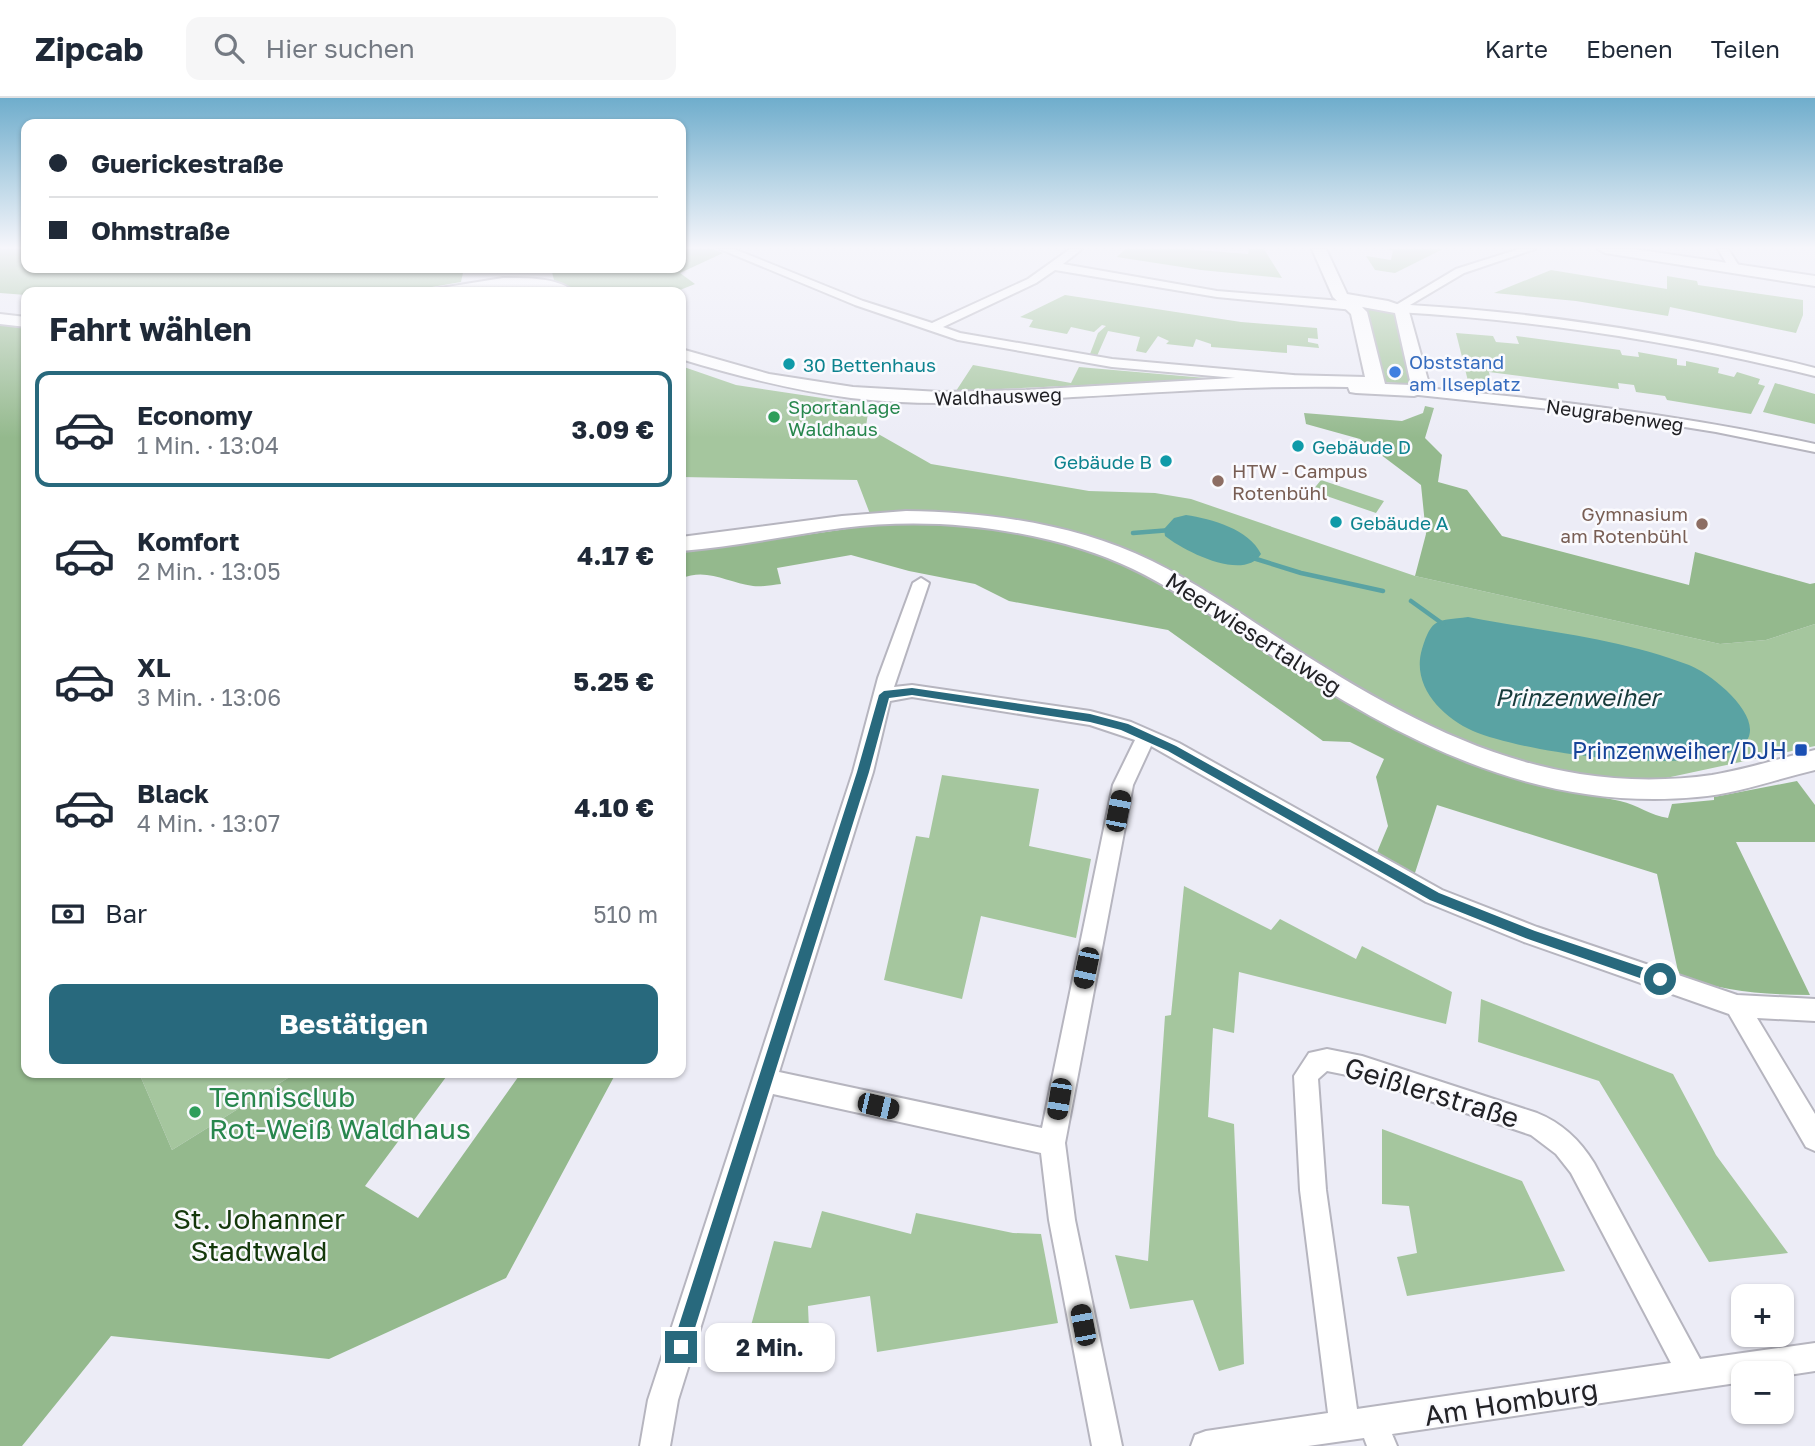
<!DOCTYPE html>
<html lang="de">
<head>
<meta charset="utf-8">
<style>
  :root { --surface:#fff; --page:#f6f6f7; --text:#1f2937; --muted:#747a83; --line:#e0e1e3; --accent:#28697d }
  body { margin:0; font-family:"Golos Text",sans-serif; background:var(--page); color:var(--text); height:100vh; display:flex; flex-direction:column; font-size:26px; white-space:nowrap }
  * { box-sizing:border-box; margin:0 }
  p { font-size:23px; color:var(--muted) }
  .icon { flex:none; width:38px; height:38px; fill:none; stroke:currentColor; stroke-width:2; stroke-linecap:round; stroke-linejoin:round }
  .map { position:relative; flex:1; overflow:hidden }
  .details { position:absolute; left:21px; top:189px; width:665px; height:791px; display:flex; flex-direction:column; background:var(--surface); border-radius:14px; box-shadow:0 2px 5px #0004 }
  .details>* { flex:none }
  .top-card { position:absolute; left:21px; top:21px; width:665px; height:154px; border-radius:14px; box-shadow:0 2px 5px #0004; display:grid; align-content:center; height:154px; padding:0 28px; background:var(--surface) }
  .tools { position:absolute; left:1731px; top:1186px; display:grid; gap:14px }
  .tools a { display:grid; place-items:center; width:63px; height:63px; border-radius:14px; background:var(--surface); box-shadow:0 2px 5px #0004; font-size:35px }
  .end { position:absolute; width:32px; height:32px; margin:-16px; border:9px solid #28697d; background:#fff; box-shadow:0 0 0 4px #fff }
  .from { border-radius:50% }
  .bubble { position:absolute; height:49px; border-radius:14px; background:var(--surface); box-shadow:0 2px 5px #0004; font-size:23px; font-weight:700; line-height:49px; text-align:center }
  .car { position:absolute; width:21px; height:42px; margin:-21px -10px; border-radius:9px; box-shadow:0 0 5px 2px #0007; background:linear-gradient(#222 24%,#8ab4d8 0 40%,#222 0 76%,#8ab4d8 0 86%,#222 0) }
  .top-card b { display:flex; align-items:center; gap:24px; height:66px; font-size:26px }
  .top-card b+b { border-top:2px solid var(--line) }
  .top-card i { width:18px; height:18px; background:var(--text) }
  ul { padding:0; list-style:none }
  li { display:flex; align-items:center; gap:21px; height:116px; margin:0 14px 10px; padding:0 14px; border:4px solid transparent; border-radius:14px }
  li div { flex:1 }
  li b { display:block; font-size:26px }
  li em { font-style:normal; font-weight:700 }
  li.active { border-color:var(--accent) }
  li>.icon { width:63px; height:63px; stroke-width:1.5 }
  h2 { padding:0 28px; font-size:32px; line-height:84px }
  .pay { display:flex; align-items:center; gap:18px; height:77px; padding:0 28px; font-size:26px }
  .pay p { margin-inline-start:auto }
  .button { display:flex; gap:14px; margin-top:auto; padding:14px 28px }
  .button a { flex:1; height:80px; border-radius:14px; background:var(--accent); color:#fff; font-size:28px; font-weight:700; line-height:80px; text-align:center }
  header { display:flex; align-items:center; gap:42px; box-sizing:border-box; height:98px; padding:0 35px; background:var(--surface); border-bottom:2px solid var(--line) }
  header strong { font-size:33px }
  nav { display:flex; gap:38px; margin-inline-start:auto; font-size:24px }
  .search { width:490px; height:63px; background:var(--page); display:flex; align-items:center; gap:18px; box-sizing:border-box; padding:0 24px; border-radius:14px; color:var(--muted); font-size:26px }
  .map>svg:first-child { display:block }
  .green { fill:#a5c69e }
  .forest { fill:#94b98d }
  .water { fill:#5aa3a3 }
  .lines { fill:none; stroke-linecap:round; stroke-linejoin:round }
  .stream { stroke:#5aa3a3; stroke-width:4.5 }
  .street-casing { stroke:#b6b5bf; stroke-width:4 }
  .secondary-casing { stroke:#b6b5bf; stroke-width:4 }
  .street { fill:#fff; fill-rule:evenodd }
  .secondary { fill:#fff; fill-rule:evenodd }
  .route { fill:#28697d }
  .culture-dot { fill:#0f9aa8; stroke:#fafafe; stroke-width:2.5 }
  .shop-dot { fill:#3f7fe0; stroke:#fafafe; stroke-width:2.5 }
  .leisure-dot { fill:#2e9e5b; stroke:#fafafe; stroke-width:2.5 }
  .education-dot { fill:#8d6e63; stroke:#fafafe; stroke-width:2.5 }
  .transit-dot { fill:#1a4fb4; stroke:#fafafe; stroke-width:2.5 }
  .labels { text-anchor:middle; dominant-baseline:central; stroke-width:5; stroke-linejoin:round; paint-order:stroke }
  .far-shop-label { font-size:19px; fill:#366cbe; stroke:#fafafe; text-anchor:start }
  .far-culture-label { font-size:19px; fill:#0d838f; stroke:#fafafe; text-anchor:start }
  .far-street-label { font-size:19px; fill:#222226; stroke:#fafafe }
  .far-leisure-label { font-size:19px; fill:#27864d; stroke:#fafafe; text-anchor:start }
  .far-education-label { font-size:19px; fill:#785e54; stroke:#fafafe; text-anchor:start }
  .street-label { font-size:23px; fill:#222226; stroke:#fafafe }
  .transit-label { font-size:23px; fill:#164399; stroke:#fafafe; text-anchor:end }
  .water-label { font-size:24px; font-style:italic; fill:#173b3b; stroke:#fafafe }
  .near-street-label { font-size:28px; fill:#222226; stroke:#fafafe }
  .near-leisure-label { font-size:28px; fill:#27864d; stroke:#fafafe; text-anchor:start }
  .near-park-label { font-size:28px; fill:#14380b; stroke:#fafafe }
</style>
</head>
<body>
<header>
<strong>Zipcab</strong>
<div class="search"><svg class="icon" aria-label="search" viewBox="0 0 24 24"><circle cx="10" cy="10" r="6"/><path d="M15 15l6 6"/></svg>Hier suchen</div>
<nav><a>Karte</a><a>Ebenen</a><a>Teilen</a></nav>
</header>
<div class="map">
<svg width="1815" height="1348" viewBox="0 0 1815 1348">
  <rect width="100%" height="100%" fill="#ececf6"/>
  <path class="green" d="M1125,151h62l61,5 1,-5h15l18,29 -81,-8 -84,-13z
    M1383,151h60l-48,24 -20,-3 -9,-14 25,4 2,-10z
    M1551,172l116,19v-13l30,5 1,4 105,15v15l-7,18 -126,-26 -2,9 -92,-15 -82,-8z
    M1065,197l176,27 76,6 1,11 -10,-1v4l10,2 1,4 -32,-3v8l-76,-6v-3l-15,-5 -3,8 -27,-3 3,-3 -11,-5 -12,17 -10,-2 4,-14 -32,-6 -11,25 -7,-2 8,-21 8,-7 -4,-1 -8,7 -23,-5 -4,7 -38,-7 4,-7 -13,-3z
    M1373,209l22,4 18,73 -31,-2 -17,-73z
    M1456,235l37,3 3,6 23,2 -3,-8 104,14 2,5 17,2 -1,-5 39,7v6l9,1v-5l33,7 -1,5 16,4 3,-5 23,7 -2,5 7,2 -14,28 -84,-14 -2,-4 -29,-4 -2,-7 -16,-2 1,6 -130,-17 4,20 -23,-3z
    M973,267l98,18 8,-16 138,12 -261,12z
    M681,268l55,19 133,20 -3,22 65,37 158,27 66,2 36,6 224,77 305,68 46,-4 49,-16v122l-163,35 -91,-7 -90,-24 -415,-222c-62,-13 -122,-17 -186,-14l-13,-34 -176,-3z
    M1775,285l40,11v30l-52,-12z
    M1321,382l63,21 -8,12 -64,-22z
    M942,677l97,14 -10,57 62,13 -15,79 -95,-22 -19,83 -78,-19 32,-144 13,2z
    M1184,788l87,44 9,-11 76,40 6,-13 90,46 -6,32 -207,-52 -5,61 -21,-5 -5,89 26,7 10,240 -25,7 -26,-71 -63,9 -15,-54 33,6 17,-245 6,-1z
    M1481,901l192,75 43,81 72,98 -79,9 -110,-181 -121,-39z
    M139,975h157l-124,77z
    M1382,1031l140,52 43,90 -158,25 -10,-39 20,-4 -8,-47 -27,-2z
    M822,1113l89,23 5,-21 97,20 28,1 17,89 -181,29 -7,-56 -62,10 2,47 -43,7v-28l-18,1 25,-92 37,7z"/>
  <path class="forest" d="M0,151h26v19h438l-3,14 -58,10h-377v3l-26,-2z
    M681,151h31l11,4 -43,20 15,11 -20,8h-99l-22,-12 -3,-12h130z
    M0,226l26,3v746h113l33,77 124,-77h153l-84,113 53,32 103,-145h95l-110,205 -177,81 -218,-23 -89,110h-22z
    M1425,308l9,2 -9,30 17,17 -4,27 29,8 35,46 187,49 6,-33 115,32 5,-1v41l-49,16 -46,4 -305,-68 11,-42 -5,-49 -61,-46 -54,-15 -2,-11 98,8 21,-8z
    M907,425c70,1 141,10 206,37 43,18 81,43 119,68 62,40 124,83 190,115 63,31 130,44 198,58 18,4 31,15 48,17l4,-14 42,-4v-3l83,-16 18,24v37h-79l74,153c-46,0 -87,-4 -131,-19l-22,-102 -220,-69 -24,74 -38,-22 13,-31 -12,-49 8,-18 -34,-17 -27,-1 -155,-111 -159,-29 -34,-17 -66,-13 -58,-16 -74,13 4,16c-9,1 -19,3 -28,2 -25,-3 -47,-19 -72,-7v-26l193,-28z"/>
  <path class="water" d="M1186,417c26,4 63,14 75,39 -17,28 -77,-3 -96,-18l-1,-7 10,-11z
    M1468,519c73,14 151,21 221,48 26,10 92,65 44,86 -51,23 -208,2 -260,-20 -31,-14 -62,-45 -51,-82 10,-32 15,-28 46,-32z"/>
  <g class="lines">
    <path class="stream" d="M1133,435l38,-3
      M1253,460l48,15 82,18
      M1411,503l32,23"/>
    <defs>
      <path id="street" d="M720,151h14l129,52 69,22 96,-44 42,-30h12l-19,15 154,27 137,11 6,4 -6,4 -137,-13 -162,-27 -19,13 -93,44 17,6 152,26 181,16 6,4 -6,4 -181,-16 -154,-27 -103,-35z
        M1519,151h16l-71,24 -54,32c137,8 272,30 405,63v8c-138,-34 -276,-56 -418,-64l-6,-4 65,-39z
        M1718,151h10l13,20 -2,2h-8z
        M1414,289c135,12 268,28 401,57v8l-99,-20 -100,-16 -207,-22 -2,-3z
        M921,480l8,5 -35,104 18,-2 178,26 41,11 48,21 263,147 95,37 200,68 78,4v22l-58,-3 58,96v37l-9,-4 -77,-133 -205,-72 -98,-40 -275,-156 -18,39 -68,358 10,77 47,226h-30l-43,-226 -8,-67 -268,-59 -95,306 -8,46h-30l8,-46 205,-628 25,-94 35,-95zM912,599l178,28 45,15 -22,45 -71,343 -263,-56 94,-300 17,-71z
        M1327,951l35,7 175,57c25,10 43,27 57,50l106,196 115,-16v28l-33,5v-2h-39v8l-351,52 5,12h-30l-3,-8 -56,8h-117l4,-11 11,-4 122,-18 -28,-223 -6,-114 15,-23zM1327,973l35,7 169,57 25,19 15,19 100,190 -314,46 -31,-219 -8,-111z"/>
      <path id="secondary" d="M1312,151h14l21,45 41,7 20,7 21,76 -3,8 -12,4 -58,-3 -6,-1 -2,-5c-92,-2 -183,5 -275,10 -73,5 -149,10 -222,1 -59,-8 -114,-22 -170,-39v-10l88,25 84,13 87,5 86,-2 261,-15 78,2 -14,-63 -18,-17zM1362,209l33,6 16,72 -26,-1 -18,-72z
        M1598,151h36l181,27v10l-210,-33z
        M503,180c21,0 56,-1 71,14h-23l-32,-5 -87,5 2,-3z
        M0,216l26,3v10l-26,-3z
        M906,413c83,1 170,13 246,50 46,23 88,52 131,80 92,59 188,116 297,133 43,7 90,7 132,1 35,-6 69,-17 103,-25v20c-39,9 -78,24 -118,27 -162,15 -295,-56 -426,-142 -61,-40 -119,-85 -189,-106 -78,-24 -159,-31 -240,-21 -54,7 -107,19 -161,23v-14l161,-21z"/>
    </defs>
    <use href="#street" class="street-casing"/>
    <use href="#secondary" class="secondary-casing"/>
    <use href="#street" class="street"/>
    <use href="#secondary" class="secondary"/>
  </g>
  <linearGradient id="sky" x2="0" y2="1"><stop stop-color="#6fadcc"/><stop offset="0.44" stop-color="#f6f6fb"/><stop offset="1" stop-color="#f6f6fb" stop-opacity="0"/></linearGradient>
  <rect width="1815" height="340" fill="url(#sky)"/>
  <path class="route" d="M912,590l178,26 38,10 48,22 263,147 96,38 130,44 2,4 -7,6 -132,-46 -98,-39 -262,-149 -47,-21 -31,-8 -178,-27 -23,3 -20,74 -180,575 -2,6 -6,2 -6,-2 -3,-6 185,-575 22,-77 5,-4z"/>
  <g class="culture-dot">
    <circle cx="789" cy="266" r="7"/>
    <circle cx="1298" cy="348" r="7"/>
    <circle cx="1166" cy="363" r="7"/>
    <circle cx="1336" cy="424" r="7"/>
  </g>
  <circle class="shop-dot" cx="1395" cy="274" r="7"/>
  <g class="leisure-dot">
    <circle cx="774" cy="319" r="7"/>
    <circle cx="195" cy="1014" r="7"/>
  </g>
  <g class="education-dot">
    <circle cx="1218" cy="383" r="7"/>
    <circle cx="1702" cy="426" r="7"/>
  </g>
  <rect class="transit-dot" x="1794" y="645" width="14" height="14" rx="3.5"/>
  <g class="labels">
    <g class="far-shop-label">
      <text x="1409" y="263">Obststand<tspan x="1409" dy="22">am Ilseplatz</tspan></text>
    </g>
    <g class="far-culture-label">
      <text x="803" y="266">30 Bettenhaus</text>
      <text x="1312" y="348">Gebäude D</text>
      <text x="1152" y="363" text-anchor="end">Gebäude B</text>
      <text x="1350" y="424">Gebäude A</text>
    </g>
    <g class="far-street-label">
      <text transform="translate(998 298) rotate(-2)">Waldhausweg</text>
      <text transform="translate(1615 317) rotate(8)">Neugrabenweg</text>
    </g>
    <g class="far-leisure-label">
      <text x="788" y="308">Sportanlage<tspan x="788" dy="22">Waldhaus</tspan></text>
    </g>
    <g class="far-education-label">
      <text x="1232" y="372">HTW - Campus<tspan x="1232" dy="22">Rotenbühl</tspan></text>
      <text x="1688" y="415" text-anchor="end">Gymnasium<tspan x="1688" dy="22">am Rotenbühl</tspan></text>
    </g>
    <g class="street-label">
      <text transform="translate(1254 535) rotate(33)">Meerwiesertalweg</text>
    </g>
    <g class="transit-label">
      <text x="1787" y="652">Prinzenweiher/DJH</text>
    </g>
    <g class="water-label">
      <text x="1577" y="598">Prinzenweiher</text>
    </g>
    <g class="near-street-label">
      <text transform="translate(1432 994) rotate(17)">Geißlerstraße</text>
      <text transform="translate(1511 1304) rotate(-9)">Am Homburg</text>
    </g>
    <g class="near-leisure-label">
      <text x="209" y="998">Tennisclub<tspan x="209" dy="32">Rot-Weiß Waldhaus</tspan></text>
    </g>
    <g class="near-park-label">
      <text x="259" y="1120">St. Johanner<tspan x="259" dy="32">Stadtwald</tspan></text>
    </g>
  </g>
</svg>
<div class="tools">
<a>+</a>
<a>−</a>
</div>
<i class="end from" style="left:1660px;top:881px"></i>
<i class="end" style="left:681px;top:1249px"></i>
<div class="bubble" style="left:705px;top:1225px;width:130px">2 Min.</div>
<i class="car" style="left:1118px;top:713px;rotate:11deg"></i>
<i class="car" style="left:1086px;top:870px;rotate:192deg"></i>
<i class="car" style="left:1059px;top:1001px;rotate:189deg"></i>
<i class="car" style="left:878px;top:1008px;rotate:103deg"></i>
<i class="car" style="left:1083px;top:1227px;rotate:349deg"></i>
<div class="top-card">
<b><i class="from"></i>Guerickestraße</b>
<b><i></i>Ohmstraße</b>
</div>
<section class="details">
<h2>Fahrt wählen</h2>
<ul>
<li class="active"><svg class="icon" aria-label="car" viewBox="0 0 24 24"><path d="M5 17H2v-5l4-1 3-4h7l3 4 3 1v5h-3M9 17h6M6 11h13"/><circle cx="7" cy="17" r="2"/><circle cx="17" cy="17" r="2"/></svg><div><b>Economy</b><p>1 Min. · 13:04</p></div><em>3.09 €</em></li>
<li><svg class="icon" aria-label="car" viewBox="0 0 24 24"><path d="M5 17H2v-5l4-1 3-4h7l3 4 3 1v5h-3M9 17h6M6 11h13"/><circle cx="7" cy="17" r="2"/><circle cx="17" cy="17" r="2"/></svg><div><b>Komfort</b><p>2 Min. · 13:05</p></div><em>4.17 €</em></li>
<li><svg class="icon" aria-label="car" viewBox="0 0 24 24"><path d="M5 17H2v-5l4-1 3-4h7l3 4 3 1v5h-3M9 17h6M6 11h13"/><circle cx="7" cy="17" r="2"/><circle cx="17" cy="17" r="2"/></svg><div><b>XL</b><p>3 Min. · 13:06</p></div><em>5.25 €</em></li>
<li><svg class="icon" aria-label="car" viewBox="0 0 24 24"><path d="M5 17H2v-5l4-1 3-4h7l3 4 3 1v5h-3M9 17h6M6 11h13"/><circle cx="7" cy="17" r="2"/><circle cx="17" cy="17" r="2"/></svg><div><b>Black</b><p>4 Min. · 13:07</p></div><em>4.10 €</em></li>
</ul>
<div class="pay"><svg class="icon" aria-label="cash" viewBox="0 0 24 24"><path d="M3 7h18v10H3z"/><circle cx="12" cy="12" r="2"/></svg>Bar<p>510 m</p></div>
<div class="button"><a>Bestätigen</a></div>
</section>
</div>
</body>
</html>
